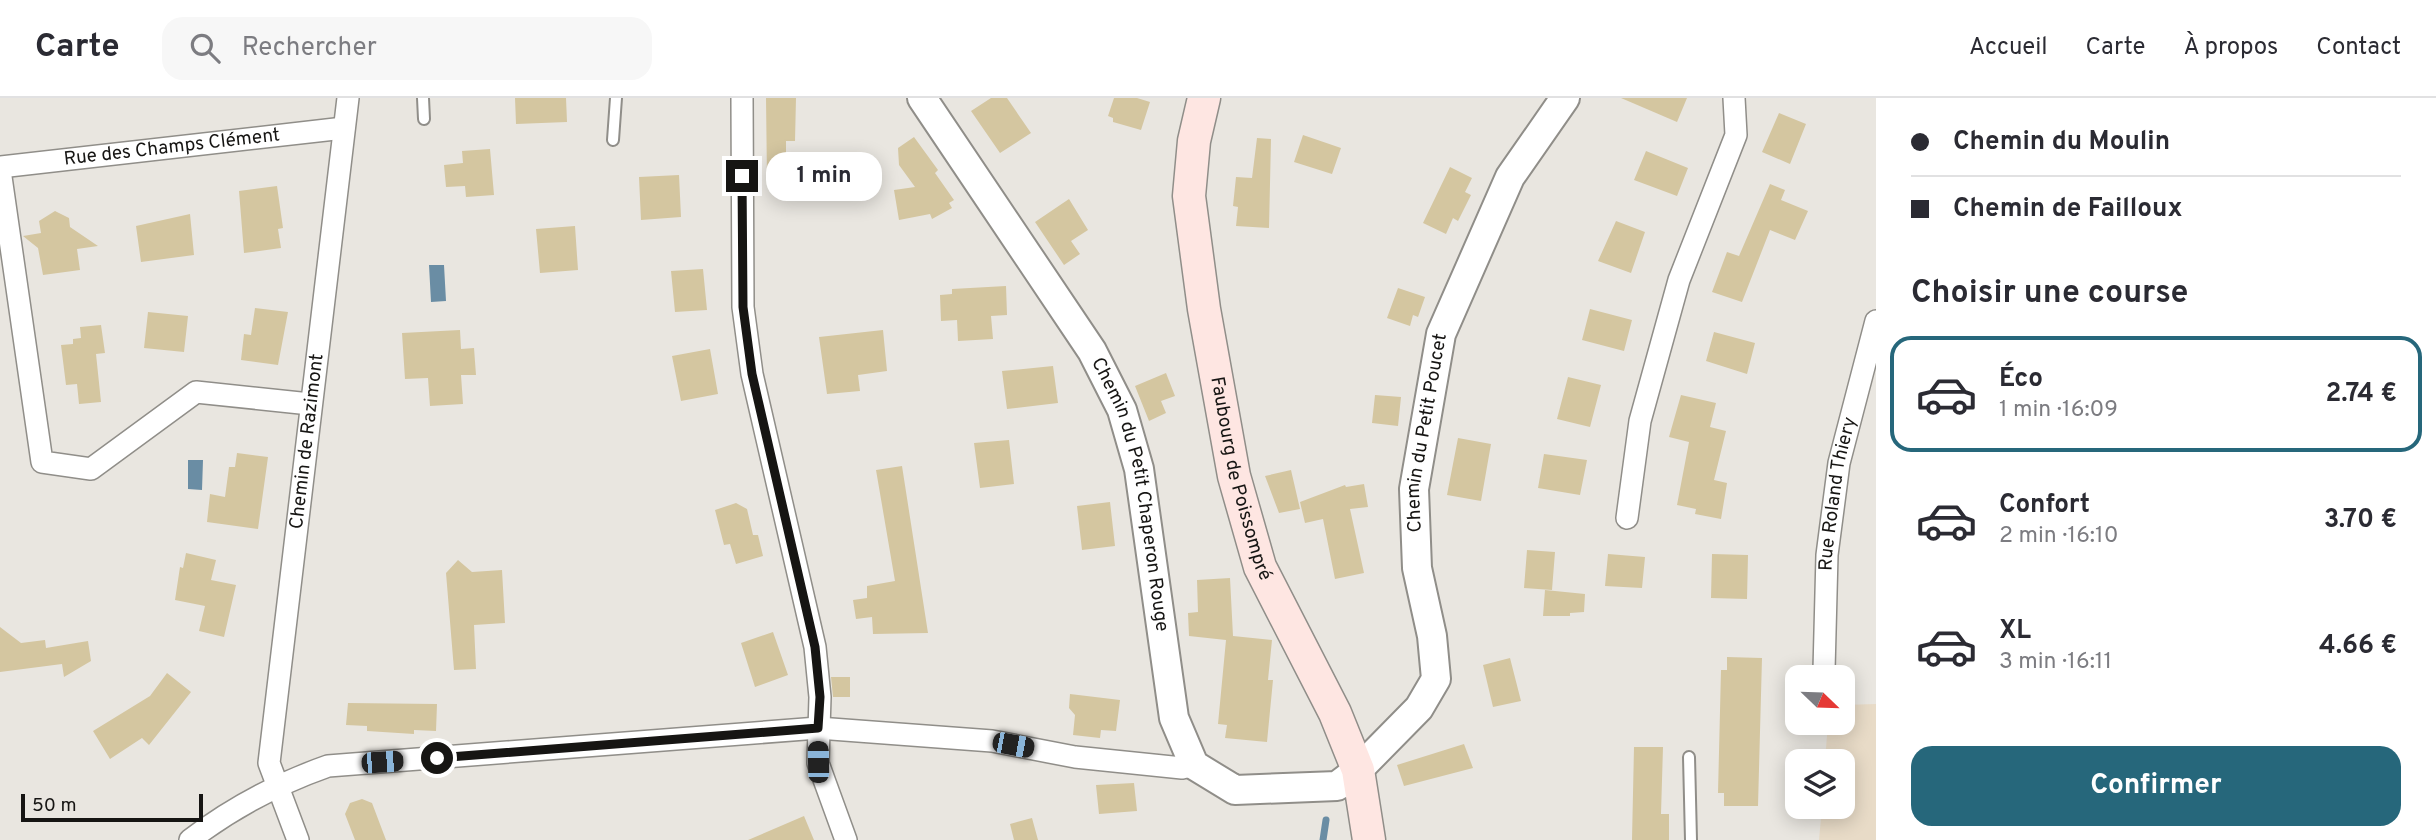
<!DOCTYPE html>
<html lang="fr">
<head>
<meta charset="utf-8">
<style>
  :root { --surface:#fff; --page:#f7f7f7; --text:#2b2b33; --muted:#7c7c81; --line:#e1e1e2; --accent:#26677b }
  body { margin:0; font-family:Overpass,sans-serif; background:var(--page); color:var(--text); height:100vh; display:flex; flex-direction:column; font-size:26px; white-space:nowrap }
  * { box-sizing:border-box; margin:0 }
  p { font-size:23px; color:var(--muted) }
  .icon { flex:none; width:38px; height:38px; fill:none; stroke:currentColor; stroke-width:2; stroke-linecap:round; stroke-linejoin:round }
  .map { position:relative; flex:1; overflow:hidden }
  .details { display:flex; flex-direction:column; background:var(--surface); width:560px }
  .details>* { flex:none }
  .banner { display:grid; align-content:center; height:154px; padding:0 35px; background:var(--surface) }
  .needle { width:46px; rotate:113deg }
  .controls { position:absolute; left:1785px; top:567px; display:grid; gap:14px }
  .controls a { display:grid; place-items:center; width:70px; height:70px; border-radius:14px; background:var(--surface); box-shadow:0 4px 18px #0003; font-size:35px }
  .scale { position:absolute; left:21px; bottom:18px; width:182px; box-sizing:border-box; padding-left:7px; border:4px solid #161513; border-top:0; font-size:19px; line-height:24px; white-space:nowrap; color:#161513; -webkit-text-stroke:5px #e9e6e0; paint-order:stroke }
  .end { position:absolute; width:32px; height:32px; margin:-16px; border:9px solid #161513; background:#fff; box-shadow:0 0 0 4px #fff }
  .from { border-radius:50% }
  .bubble { position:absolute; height:49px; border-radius:21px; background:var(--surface); box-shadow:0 4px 18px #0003; font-size:23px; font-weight:700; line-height:49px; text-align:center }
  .car { position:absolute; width:21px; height:42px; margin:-21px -10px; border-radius:9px; box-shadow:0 0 5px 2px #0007; background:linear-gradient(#222 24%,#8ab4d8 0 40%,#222 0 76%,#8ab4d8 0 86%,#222 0) }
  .banner b { display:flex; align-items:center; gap:24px; height:66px; font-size:26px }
  .banner b+b { border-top:2px solid var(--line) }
  .banner i { width:18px; height:18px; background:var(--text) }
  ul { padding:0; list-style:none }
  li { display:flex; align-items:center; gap:21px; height:116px; margin:0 14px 10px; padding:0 21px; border:4px solid transparent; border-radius:21px }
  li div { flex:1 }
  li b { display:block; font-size:26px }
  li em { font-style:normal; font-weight:700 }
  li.current { border-color:var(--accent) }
  li>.icon { width:63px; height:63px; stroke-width:1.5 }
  h2 { padding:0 35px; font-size:32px; line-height:84px }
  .button { display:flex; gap:14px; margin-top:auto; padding:14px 35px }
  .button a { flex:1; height:80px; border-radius:21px; background:var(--accent); color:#fff; font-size:28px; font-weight:700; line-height:80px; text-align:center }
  header { display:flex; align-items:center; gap:42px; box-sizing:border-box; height:98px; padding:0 35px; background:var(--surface); border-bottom:2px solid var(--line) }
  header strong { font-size:33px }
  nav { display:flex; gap:38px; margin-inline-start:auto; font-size:24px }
  .search { width:490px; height:63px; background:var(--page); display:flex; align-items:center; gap:18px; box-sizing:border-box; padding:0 24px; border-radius:21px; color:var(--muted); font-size:26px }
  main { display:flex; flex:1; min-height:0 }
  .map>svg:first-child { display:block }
  .commercial { fill:#e8dbc7 }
  .water { fill:#6a8da4 }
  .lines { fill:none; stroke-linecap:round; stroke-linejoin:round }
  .stream { stroke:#6a8da4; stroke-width:7 }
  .building { fill:#d4c6a0 }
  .service-casing { stroke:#908e89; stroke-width:14 }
  .minor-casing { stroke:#908e89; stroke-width:24 }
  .tertiary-casing { stroke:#908e89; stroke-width:32 }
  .secondary-casing { stroke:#908e89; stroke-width:35 }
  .service { stroke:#fff; stroke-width:10 }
  .minor { stroke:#fff; stroke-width:21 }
  .tertiary { stroke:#fff; stroke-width:28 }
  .secondary { stroke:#fee6e2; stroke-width:32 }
  .route { stroke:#161513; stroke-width:9 }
  .labels { text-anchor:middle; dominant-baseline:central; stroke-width:6; stroke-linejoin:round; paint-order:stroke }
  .street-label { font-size:19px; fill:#161513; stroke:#e9e6e0 }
</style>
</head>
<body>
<header>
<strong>Carte</strong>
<div class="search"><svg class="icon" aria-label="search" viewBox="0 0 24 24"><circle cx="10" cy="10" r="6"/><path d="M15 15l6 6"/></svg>Rechercher</div>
<nav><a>Accueil</a><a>Carte</a><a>À propos</a><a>Contact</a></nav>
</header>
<main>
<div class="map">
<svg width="1876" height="742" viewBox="0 0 1876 742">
  <rect width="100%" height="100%" fill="#e9e6e0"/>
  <path class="commercial" d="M1876,606v136h-57l3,-33h21v-46h-18l3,-38h15v-18z"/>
  <path class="water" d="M429,167h15l2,36 -15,1z
    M188,362h15l-1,30 -14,-1z"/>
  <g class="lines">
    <path class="stream" d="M1323,742l3,-20"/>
  </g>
  <path class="building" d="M515,0h51l1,24 -51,2z
    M766,0h30l-1,43h-9v38l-19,1z
    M991,0h16l24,35 -31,20 -29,-42z
    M1114,0h23l13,4 -9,28 -28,-8v-4l-5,-2z
    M1621,0h66l-10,24z
    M1779,15l27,11 -16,40 -28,-12z
    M1303,37l38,13 -9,26 -38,-12z
    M914,39l24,33 -3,3 19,27 -5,3 3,5 -20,11 -2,-5 -31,6 -5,-30 21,-3 -16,-22 -1,-17z
    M1257,40l14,1 -2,89 -33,-2 2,-19 -5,-1 3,-29 16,1z
    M490,51l4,46 -28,2 -1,-11 -19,1 -2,-22 19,-2 -1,-12z
    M1646,53l42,17 -11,28 -43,-16z
    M1450,69l22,11 -7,14 6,3 -13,26 -5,-3 -7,16 -23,-11z
    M679,77l2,42 -40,3 -2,-43z
    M1770,86l15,6 -4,10 27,11 -13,29 -25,-10 -28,72 -30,-10 15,-40 12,4z
    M277,88l6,42 -5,1 3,19 -37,5 -5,-62z
    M1069,101l19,31 -17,11 9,13 -16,11 -29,-43z
    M55,113l14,7 1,9 28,19 -21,3 3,21 -37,5 -5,-27 -15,-12 18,-3 -2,-12z
    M190,116l4,41 -53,7 -5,-36z
    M1616,123l29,11 -14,41 -33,-12z
    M575,128l3,44 -38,3 -4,-44z
    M703,171l4,41 -32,2 -4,-41z
    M1006,188l1,29 -16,1 2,23 -35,2 -1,-21 -16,1 -1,-26 12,-1v-5z
    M1398,190l27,9 -7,20 -5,-2 -3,11 -23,-8z
    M255,210l33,4 -10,53 -37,-5 3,-26 7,1z
    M1590,211l42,11 -8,31 -42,-11z
    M148,214l40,4 -4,36 -40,-4z
    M101,227l4,28 -9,1 5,48 -22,2 -2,-20 -11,1 -5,-40 12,-1v-5l8,-1 -1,-11z
    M460,232l1,19 13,-1 2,27h-15l2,29 -33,2 -2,-28 -23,1 -3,-46z
    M883,232l4,41 -29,4 2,16 -33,3 -8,-57z
    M1714,234l41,11 -8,31 -41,-13z
    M710,251l8,45 -37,7 -9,-45z
    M1053,268l5,37 -51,6 -5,-38z
    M1166,275l9,23 -14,5 5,12 -17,8 -14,-35z
    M1568,279l33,8 -11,42 -33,-8z
    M1375,297l26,2 -3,29 -26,-3z
    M1681,297l35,8 -6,24 16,4 -12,49 13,3 -6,36 -26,-5 1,-5 -19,-4 12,-63 -20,-5z
    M1458,340l33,6 -10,57 -34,-6z
    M1009,342l5,44 -34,4 -6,-45z
    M237,355l31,4 -10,72 -51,-7 3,-28 15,3 4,-30h6z
    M1544,356l43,6 -7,35 -42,-7z
    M902,368l26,167 -55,1 -1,-17 -16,2 -3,-19 14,-2v-12l28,-5 -19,-111z
    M1291,372l9,39 -21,4 -14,-37z
    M1364,386l4,23 -18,2 14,64 -29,6 -12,-60 -18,4 -5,-21 45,-17 1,2z
    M1110,404l5,44 -33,4 -5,-44z
    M736,405l11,6 6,26h5l5,21 -27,8 -6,-20 -6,1 -9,-35z
    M1527,452l28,2 -3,38 -28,-2z
    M186,455l30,7 -5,20 25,5 -12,52 -25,-6 6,-25 -30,-6 5,-33 3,1z
    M1608,456l37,3 -3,31 -37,-2z
    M1712,456l36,1 -1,44 -36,-1z
    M458,462l14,12 30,-2 3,53 -31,2 2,44 -22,1 -8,-97z
    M1230,480l3,58 39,4 -4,40h5l-6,62 -42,-4 2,-13 -9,-1 8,-84 -37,-4 -1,-23 10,-1 -1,-32z
    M1545,492l40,4 -1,18 -14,1v3h-27z
    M0,529l21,16 24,-3 1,8 42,-7 3,20 -27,16 -2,-13 -62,8z
    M773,534l15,43 -33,12 -14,-44z
    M1727,559l35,1 -4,148h-34v-13h-6l3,-123h6z
    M1510,560l11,43 -28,6 -10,-42z
    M167,575l24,19 -42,53 -7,-7 -32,21 -17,-28 57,-35z
    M831,579h19v20h-17z
    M1070,596l50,6 -4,31 -15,-1 -1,8 -27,-3 2,-20 -6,-7z
    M348,605l89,1 -1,27 -22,-1v4l-47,-3v-5l-21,-1z
    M1464,646l9,24 -69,18 -7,-21z
    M1634,649h29l-2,67h8v26h-37z
    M1134,685l3,28 -38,3 -3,-29z
    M362,701l10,4 14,37h-31l-10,-26 5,-11z
    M804,718l10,24h-66z
    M1032,720l6,22h-24l-4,-16z"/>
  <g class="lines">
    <defs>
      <path id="service" d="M423,0l1,21
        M613,42l3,-42
        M1689,659l2,83"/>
      <g id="minor">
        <path d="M742,0l1,209 9,67 63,273 5,50 -2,66 28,77"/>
        <path id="s1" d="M0,69l344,-39"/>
        <path d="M0,72l42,292 49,7 105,-77 114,12"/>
        <path d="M1627,420l13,-97 39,-141 57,-145 -2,-37"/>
        <path id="s2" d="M1824,572l3,-115 12,-92 37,-142"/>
        <path d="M190,742c43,-33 87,-56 138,-74l490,-38 174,13 83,16 107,11 12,-3"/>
        <path id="s3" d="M298,742l-29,-77 79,-665"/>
      </g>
      <g id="tertiary">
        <path id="s4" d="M922,0l170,253 30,59 17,59 35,249 20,47 41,25 102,-4 21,-16 61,-62 17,-29 -4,-43 -15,-68 -3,-79 27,-155 69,-157 55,-79"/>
      </g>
      <g id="secondary">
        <path id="s5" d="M1204,0l-10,43 -5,55 15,113 30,167 26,91 75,146 23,57 11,70"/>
      </g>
    </defs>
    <use href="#service" class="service-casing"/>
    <use href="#minor" class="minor-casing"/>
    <use href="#tertiary" class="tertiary-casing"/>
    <use href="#secondary" class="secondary-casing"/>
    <use href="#service" class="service"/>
    <use href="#minor" class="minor"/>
    <use href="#tertiary" class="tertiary"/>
    <use href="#secondary" class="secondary"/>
  </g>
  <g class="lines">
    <path class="route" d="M437,660l381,-30 2,-31 -5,-50 -63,-273 -9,-67 -1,-131"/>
  </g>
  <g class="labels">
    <g class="street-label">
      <text stroke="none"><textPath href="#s1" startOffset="173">Rue des Champs Clément</textPath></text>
      <text stroke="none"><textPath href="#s4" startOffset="1281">Chemin du Petit Poucet</textPath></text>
      <text stroke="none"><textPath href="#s3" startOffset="406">Chemin de Razimont</textPath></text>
      <text stroke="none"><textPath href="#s5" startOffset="387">Faubourg de Poissompré</textPath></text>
      <text stroke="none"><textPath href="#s2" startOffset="177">Rue Roland Thiery</textPath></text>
      <text stroke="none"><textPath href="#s4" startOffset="455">Chemin du Petit Chaperon Rouge</textPath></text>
    </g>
  </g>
</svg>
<div class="controls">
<a><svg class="needle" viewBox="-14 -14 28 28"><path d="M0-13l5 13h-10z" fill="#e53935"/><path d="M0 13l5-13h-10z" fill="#7c7c81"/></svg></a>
<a><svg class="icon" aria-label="layers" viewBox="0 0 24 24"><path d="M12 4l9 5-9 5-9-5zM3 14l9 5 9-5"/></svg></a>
</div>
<div class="scale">50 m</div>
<i class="end from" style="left:437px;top:660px"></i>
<i class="end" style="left:742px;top:78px"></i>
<div class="bubble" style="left:766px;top:54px;width:116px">1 min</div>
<i class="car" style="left:1013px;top:647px;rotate:101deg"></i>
<i class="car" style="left:382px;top:664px;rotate:86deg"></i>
<i class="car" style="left:818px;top:664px;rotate:359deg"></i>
</div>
<section class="details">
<div class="banner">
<b><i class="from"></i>Chemin du Moulin</b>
<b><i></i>Chemin de Failloux</b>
</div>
<h2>Choisir une course</h2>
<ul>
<li class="current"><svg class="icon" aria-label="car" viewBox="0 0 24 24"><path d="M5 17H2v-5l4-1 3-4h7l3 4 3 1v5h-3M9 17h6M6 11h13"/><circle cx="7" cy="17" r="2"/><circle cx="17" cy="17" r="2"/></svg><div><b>Éco</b><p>1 min · 16:09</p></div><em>2.74 €</em></li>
<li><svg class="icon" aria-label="car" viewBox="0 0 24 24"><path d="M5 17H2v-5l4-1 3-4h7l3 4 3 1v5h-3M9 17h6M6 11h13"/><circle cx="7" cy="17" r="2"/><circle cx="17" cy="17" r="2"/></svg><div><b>Confort</b><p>2 min · 16:10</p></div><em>3.70 €</em></li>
<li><svg class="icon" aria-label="car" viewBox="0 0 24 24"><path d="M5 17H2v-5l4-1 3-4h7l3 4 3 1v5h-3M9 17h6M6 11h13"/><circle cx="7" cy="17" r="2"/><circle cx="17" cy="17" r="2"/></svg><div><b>XL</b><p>3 min · 16:11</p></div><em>4.66 €</em></li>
</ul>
<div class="button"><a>Confirmer</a></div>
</section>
</main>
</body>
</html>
